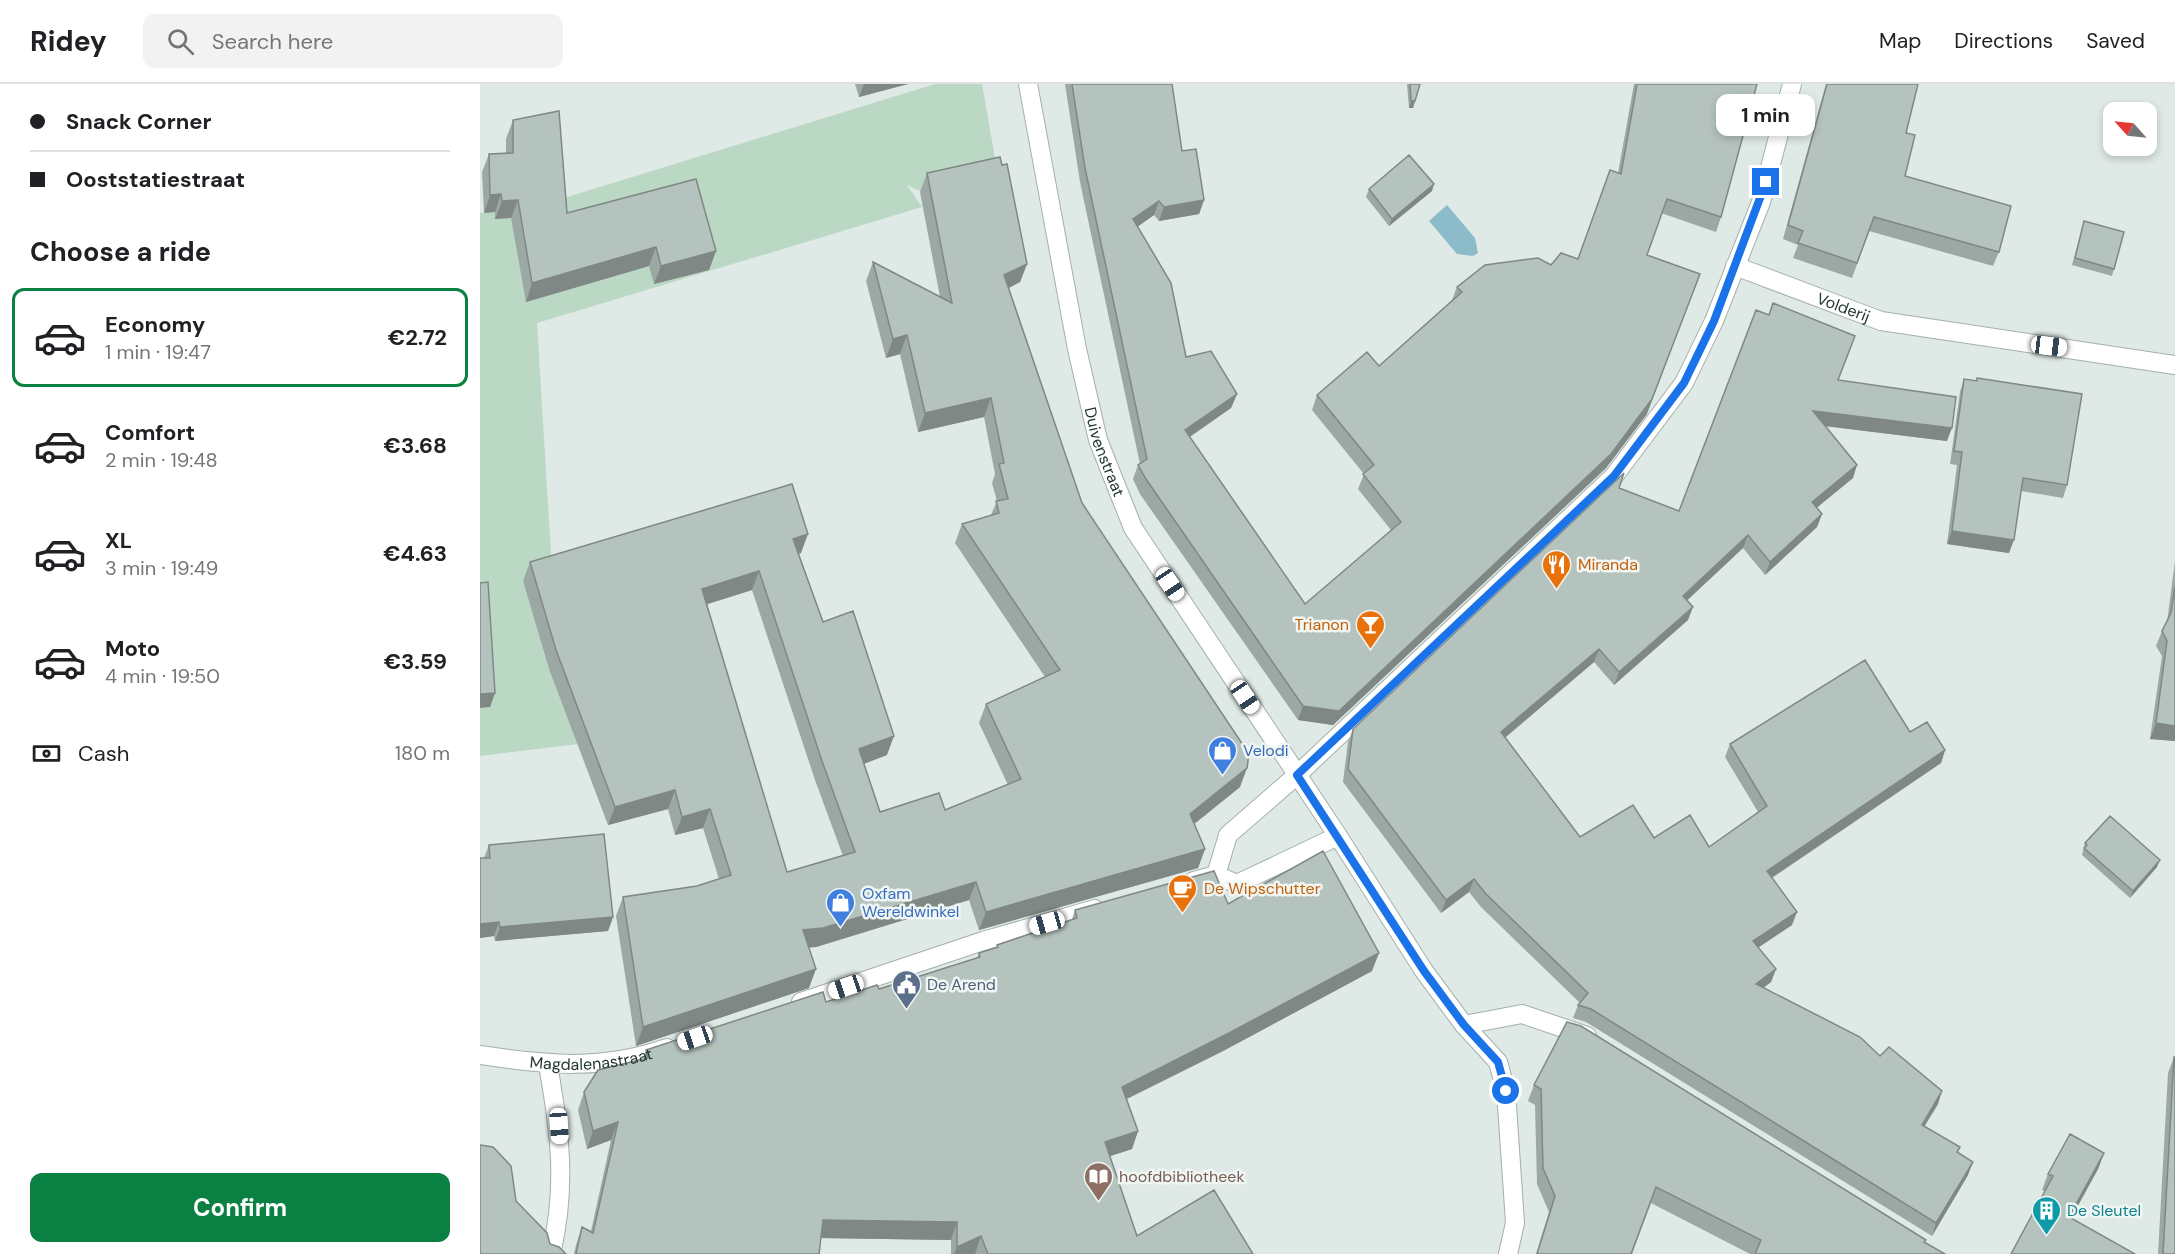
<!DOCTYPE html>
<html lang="en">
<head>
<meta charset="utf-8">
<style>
  :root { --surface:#fff; --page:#f2f2f2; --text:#202124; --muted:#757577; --line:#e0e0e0; --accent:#0b8043 }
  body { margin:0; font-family:"DM Sans",sans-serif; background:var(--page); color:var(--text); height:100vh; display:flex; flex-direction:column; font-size:22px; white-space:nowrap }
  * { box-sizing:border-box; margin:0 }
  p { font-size:20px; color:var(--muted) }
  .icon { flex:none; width:33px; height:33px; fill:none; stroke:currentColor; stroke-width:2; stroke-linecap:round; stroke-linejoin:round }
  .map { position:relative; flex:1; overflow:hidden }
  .side { display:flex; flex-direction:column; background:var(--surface); width:480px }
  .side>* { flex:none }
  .top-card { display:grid; align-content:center; height:132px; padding:0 30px; background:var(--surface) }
  .needle { width:39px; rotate:297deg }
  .buttons { position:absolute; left:1623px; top:18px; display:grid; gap:12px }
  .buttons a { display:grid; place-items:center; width:54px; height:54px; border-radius:12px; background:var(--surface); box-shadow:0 3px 9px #0003; font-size:30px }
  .end { position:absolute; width:27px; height:27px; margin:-14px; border:8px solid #1a73e8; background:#fff; box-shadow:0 0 0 3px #fff }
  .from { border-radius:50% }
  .bubble { position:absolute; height:42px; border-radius:12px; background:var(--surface); box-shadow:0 3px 9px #0003; font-size:20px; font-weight:700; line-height:42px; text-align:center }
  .car { position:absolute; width:18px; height:36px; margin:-18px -9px; border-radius:8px; box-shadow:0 0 4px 2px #0007; background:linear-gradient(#fff 24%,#345 0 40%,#fff 0 76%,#345 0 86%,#fff 0) }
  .top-card b { display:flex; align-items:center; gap:21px; height:57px; font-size:22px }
  .top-card b+b { border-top:2px solid var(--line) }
  .top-card i { width:15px; height:15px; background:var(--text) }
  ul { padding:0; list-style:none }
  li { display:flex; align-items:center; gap:18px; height:99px; margin:0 12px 9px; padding:0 18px; border:3px solid transparent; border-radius:12px }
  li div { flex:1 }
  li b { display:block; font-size:22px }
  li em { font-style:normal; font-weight:700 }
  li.active { border-color:var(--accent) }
  li>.icon { width:54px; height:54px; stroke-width:1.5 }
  h2 { padding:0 30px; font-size:27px; line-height:72px }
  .pay { display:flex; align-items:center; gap:15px; height:66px; padding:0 30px; font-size:22px }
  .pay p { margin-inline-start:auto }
  .cta { display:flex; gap:12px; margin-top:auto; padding:12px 30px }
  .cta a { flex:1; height:69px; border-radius:12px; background:var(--accent); color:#fff; font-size:24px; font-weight:700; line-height:69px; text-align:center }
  header { display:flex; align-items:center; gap:36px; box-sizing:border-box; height:84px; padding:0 30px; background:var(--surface); border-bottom:2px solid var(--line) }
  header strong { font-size:28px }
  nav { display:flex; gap:33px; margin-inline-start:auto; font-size:21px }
  .search { width:420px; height:54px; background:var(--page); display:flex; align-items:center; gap:15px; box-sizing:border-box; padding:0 21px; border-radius:12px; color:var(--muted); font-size:22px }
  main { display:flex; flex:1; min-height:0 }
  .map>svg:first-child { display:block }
  .green { fill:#bad8c4 }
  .water { fill:#8cbcc9 }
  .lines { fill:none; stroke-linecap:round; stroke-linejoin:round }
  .pedestrian-casing { stroke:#a3b0ac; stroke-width:20 }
  .minor-casing { stroke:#a3b0ac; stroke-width:20 }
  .pedestrian { stroke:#fff; stroke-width:18 }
  .minor { stroke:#fff; stroke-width:18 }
  .wall { fill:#9ca8a3; fill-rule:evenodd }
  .shaded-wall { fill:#7f8885 }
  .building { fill:#b5c3be; stroke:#7f8885; stroke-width:1.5; fill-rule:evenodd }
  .route { stroke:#1a73e8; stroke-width:8 }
  .labels { text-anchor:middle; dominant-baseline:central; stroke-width:5; stroke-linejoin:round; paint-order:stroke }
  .street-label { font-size:16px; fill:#223733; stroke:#eff6f3 }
  .food-label { font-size:16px; fill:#c56008; stroke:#eff6f3; text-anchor:start }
  .shop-label { font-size:16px; fill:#366cbe; stroke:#eff6f3; text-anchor:start }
  .service-label { font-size:16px; fill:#4e5e75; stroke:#eff6f3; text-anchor:start }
  .education-label { font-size:16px; fill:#785e54; stroke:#eff6f3; text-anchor:start }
  .culture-label { font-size:16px; fill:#0d838f; stroke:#eff6f3; text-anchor:start }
</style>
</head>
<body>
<header>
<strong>Ridey</strong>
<div class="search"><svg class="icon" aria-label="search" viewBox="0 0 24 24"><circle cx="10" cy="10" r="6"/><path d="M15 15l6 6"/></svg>Search here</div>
<nav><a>Map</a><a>Directions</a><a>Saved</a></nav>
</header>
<main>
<section class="side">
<div class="top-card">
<b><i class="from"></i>Snack Corner</b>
<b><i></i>Ooststatiestraat</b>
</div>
<h2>Choose a ride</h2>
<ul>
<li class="active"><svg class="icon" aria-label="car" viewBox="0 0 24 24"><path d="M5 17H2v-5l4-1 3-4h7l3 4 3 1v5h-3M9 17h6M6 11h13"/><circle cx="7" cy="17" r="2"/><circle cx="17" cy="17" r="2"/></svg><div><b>Economy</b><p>1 min · 19:47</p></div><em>€2.72</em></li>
<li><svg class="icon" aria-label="car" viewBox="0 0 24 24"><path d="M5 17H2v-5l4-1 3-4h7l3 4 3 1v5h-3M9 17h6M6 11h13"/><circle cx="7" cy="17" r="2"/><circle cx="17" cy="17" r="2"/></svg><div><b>Comfort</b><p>2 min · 19:48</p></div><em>€3.68</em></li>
<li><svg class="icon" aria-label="car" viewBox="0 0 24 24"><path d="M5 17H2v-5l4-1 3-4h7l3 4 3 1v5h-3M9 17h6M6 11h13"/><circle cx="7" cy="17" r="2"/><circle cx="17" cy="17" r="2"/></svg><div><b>XL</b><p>3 min · 19:49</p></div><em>€4.63</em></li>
<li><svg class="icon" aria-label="car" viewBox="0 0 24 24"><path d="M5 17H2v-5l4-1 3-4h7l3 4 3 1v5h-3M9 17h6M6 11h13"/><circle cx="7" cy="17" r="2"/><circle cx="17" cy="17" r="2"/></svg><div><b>Moto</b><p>4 min · 19:50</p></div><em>€3.59</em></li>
</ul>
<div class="pay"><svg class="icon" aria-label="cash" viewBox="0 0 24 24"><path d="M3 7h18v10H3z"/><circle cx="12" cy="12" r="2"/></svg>Cash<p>180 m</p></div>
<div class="cta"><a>Confirm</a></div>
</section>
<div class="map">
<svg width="1695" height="1170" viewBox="0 0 1695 1170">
  <rect width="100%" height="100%" fill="#dfe9e5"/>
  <path class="green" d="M455,0h47l16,91 -20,-8 -58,24 -13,-6 15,22 -385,116 15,248 -29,10 26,88 29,75 -98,12v-543l15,-1 1,7z"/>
  <path class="water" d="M967,121l28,33 3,15 -5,3 -16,-2 -28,-33z"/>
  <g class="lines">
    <defs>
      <path id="pedestrian" d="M736,791l21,9 101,-48"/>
      <g id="minor">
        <path id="s1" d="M548,0l49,265 21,91 35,88 205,308 86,135 40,54 34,37 8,29 9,132 -7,31"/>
        <path id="s2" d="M1255,182l146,55 294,44"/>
        <path d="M714,797l22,-6 12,-40 69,-60 317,-299 70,-93 30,-62 47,-119 31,-118"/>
        <path d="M321,918l182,-61 112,-32"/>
        <path d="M984,941l58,-11 65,22"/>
        <path id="s3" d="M0,971c67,10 121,16 187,-7"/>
        <path d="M68,981c12,67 19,122 3,189"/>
      </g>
    </defs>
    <use href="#pedestrian" class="pedestrian-casing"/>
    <use href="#minor" class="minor-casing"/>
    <use href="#pedestrian" class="pedestrian"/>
    <use href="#minor" class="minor"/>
  </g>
  <path class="wall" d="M375,0h53l-49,13z
    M585,0h107l10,67 22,49 -5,14 -40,7 -5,-6 -17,12 49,130 51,37 -6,14 -41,29 115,167 86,-74 -33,-41 6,-15 -52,-64 5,-15 62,-29 73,-66 5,-13 121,-28 40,-86 16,-89h123l-36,133 -5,15 -55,-19 -14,42v159l-41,54 -273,257 -35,-5 -158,-226 -7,-15 5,-14 2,-1 -60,-282z
    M927,0h13l-7,24h-4z
    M1346,0h92l-12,49 -1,43 94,76 -6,14 -124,-35 -17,47 -59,-20 5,-13 -15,-6z
    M33,36l54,93 149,38 -7,19 -55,14 -5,-18 -123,36 -15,-84 -16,1v-7l-11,1 -2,-41 7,-18 17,-1v-14z
    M447,89l100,91 -7,18 -11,6 73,215 158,284 -46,37 11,25 -7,19 -219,62 -10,-30 -153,47h-7v41l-173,58 -20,-130 7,-19 74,-11 22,-7 -16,-51 -28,7 -7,-26 -60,16 -59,-156 -26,-88 7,-19 271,-9 -2,1 24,68 64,133 -23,9 16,48 65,-2 63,-25 -29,-62 7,-19 59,-27 -90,-134 7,-19 29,-9 6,-14 -5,-18 3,-9 -11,-57 -66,15 -18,-78 -14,4 -20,-77 7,-19 67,35 -20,-105zM272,506l63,190 28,76 -56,16 -80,-268z
    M889,105l63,2 -43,35 -23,-29z
    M1604,137l30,48 -2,7 -40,-11z
    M1484,295l103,106 -4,13 -42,-7 -12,62 -62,-9 10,-79 -7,-1 10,-72z
    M1358,296l109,61 -122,-15 28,52 -36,29 5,7 -5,13 -52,48 -22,-27 -56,52 1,20 -74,65 -20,-23 -89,76 75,99 74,1 55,9 49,-35 -33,-55 5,-13 180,-12 35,18 -4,13 -169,115 20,47 -34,23 18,21 -5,13 -7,5 116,69 58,48 -14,23 36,20 -2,5 10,23 -36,61 -346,-214 -13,-4 5,-13 2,-2 -99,-96 -12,-15 -28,21 -98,-131 5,-40 5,-13 266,-241 60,23z
    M1695,477v180l-25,-2 12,-83 -6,-10 6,-15 5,-9z
    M1605,759l72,24 -27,31 -48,-43z
    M9,761l124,72 -5,14 -113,10 -1,-5 -14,2v-80h4z
    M748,820l144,67 -149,80 -96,48 11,32 -6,18 -22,7 27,80 116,18h-302v-14l-130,-2 -2,16h-245l2,-9 6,-18 9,4 20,-91 -24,9 -9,-39 6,-18 59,-33 3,-9 233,-61 98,-31 2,-5 17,-5 1,-3 75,-26 3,-9z
    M1694,973l1,197h-17l10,-181z
    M1054,1001l392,155 -1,3 20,11h-195l-99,-51 -19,51h-96l13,-42 -12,-28 -2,-79 -7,-4z
    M1624,1069l-6,16 -27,49 -60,36 34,-63 -3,-1 6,-16z"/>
  <path class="shaded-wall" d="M384,0h44l-49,13z
    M931,17h4l-2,7h-4z
    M954,100l-2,7 -43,35 3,-7z
    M21,110l-6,18 -11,1 6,-18z
    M38,116l-7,18 -16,1 7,-18z
    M724,116l-5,14 -40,7 5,-14z
    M679,117l-5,14 -27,19 6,-15z
    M176,163l-7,19 -123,36 6,-19z
    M236,167l-7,19 -55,14 7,-18z
    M547,180l-7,18 -23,12 7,-19z
    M1220,190l-53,140 -41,54 -273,257 -35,-5 5,-14z
    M427,251l-7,19 -14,4 7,-19z
    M757,310l-6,14 -52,36 6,-14z
    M511,314l-7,19 -66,15 7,-19z
    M1333,327l139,17 -5,13 -139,-17z
    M1377,381l-4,13 -45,37 4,-13z
    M1342,430l-5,13 -52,48 5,-13z
    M1472,447l62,9 -5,13 -62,-9z
    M328,450l-7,19 -15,5 7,-19z
    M1268,451l-5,13 -65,61 5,-13z
    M279,487l-7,19 -57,18 7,-19z
    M1213,523l-5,13 -74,65 5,-13z
    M1119,565l-5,13 -98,83 5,-13z
    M15,609l-5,14 -10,1v-14z
    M1676,639l19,3v15l-25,-2z
    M414,652l-7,19 -35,13 7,-19z
    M1465,666l-4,13 -179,121 5,-13z
    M767,684l-7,19 -57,46 7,-19z
    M195,706l-7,19 -60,16 7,-18z
    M230,725l-7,19 -28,7 7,-18z
    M725,765l-7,19 -219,62 7,-18z
    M1680,776l-3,7 -27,31 3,-7z
    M994,795l-5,13 -28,21 5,-13z
    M496,798l-7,18 -153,47 -20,2 7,-19z
    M1317,828l-5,13 -44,29 5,-13z
    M133,833l-5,14 -113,10 5,-14z
    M19,838l-5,14 -14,2v-14z
    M899,869l-7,18 -149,80 -107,53 6,-17z
    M336,885l-7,19 -173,58 7,-19z
    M1296,885l-5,13 -20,15 5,-13z
    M1462,1007l-4,13 -21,34 5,-13z
    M138,1038l-7,18 -24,9 6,-18z
    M658,1047l-6,18 -34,11 7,-18z
    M1624,1069l-6,16 -35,64 6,-16z
    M1493,1078l-5,13 -36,61 4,-13z
    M343,1136l134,2 -6,18 -134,-2z
    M501,1152l-6,18h-21l3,-7z"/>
  <path class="building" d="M592,0h100l10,67 14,-2 8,51 -40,7 -5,-6 -26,18 38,64 15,74 25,-6 26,43 -52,36 120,174 96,-82 -38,-48 11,-9 -57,-70 50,-43 12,14 83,-74 -5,-5 28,-22 53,-7 13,7 10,-12 17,6 32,-89 11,4 16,-90h120l-36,133 -54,-18 -20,56 53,19 -48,125 -41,55 -272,257 -36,-5 -157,-227 -8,-14 9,-6 -62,-291z
    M930,0h10l-5,17h-4z
    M1347,0h91l-12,49 9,2 -10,41 106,30 -12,46 -125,-35 -17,46 -59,-20 5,-12 -15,-6z
    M79,27l8,102 129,-34 20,72 -55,15 -5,-19 -124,36 -14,-83 -16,1 -1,-7 -11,1 -1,-41 24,-1v-33z
    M929,71l25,29 -42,35 -23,-30z
    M520,73l2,8 5,-1 20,100 -23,11 78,228 167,251 -2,14 -57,46 15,35 -219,63 -10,-30 -153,46 -20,2 13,39 -173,58 -20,-130 74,-11 34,-11 -21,-66 -28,8 -7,-27 -60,17 -59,-157 -26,-88 262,-78 16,50 -15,5 30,83 30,-11 41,125 -35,13 21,63 59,-19 6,17 76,-31 -35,-75 74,-34 -98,-146 37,-11 -3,-12 12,-2 -9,-35 5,-1 -13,-65 -66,15 -18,-78 -14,4 -20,-77 79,41 -25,-130zM279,487l63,190 33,91 -68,20 -85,-283z
    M1604,137l40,11 -10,37 -39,-11z
    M1293,219l82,33 -17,44 118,17 -4,31 -139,-17 44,54 -45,37 10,12 -52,48 -22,-27 -65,61 10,11 -74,65 -20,-23 -98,83 79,105 53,-32 21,33 36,-23 19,32 58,-41 -37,-62 135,-84 45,72 17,-10 18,28 -178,121 30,41 -44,29 23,28 -20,15 104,53 20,19 9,-9 53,44 -20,34 38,22 -3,5 16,10 -37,61 -345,-214 -13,-4 10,-12 -102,-99 -12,-15 -28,21 -98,-131 5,-40 271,-256 -5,15 60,23 77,-201 13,5z
    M1497,294l105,16 -15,91 -44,-7 -9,62 -62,-9 10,-79 -8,-1 10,-72 13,2z
    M8,498l7,111 -15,1v-111z
    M1695,502v140l-19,-3 11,-82 -5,-10 9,-18z
    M1630,732l50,44 -27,31 -49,-43 3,-3 -2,-2z
    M124,750l9,83 -113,10 -1,-5 -19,2v-66h10l-1,-13z
    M843,767l56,102 -150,80 -107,54 16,44 -33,11 32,94 77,-46 39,64h-265l-7,-18 -24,11v-25l-134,-2 -4,34h-243l6,-27 11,6 25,-111 -25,9 -9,-39 14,-22 50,-12 -2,-8 177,-58 3,10 51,-17 2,4 101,-32 -1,-4 19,-6 -1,-2 80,-27 -2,-8 139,-39 14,33z
    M1087,938l14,4 345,214 -2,2 21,12h-190l6,-14 -105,-53 -25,67h-94l18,-58 -12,-28 -2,-79 -7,-4z
    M1694,973l1,1v196h-12z
    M1590,1050l34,19 -35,64 66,37h-124l42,-78 -5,-2z
    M0,1061l13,2 18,19 5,35 31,32 3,11 9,3 7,7h-86z"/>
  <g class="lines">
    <path class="route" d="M1026,1007l-8,-29 -34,-37 -40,-54 -127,-196 317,-299 70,-93 30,-62 52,-139"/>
  </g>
  <defs>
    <symbol id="restaurant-pin" viewBox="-11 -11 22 30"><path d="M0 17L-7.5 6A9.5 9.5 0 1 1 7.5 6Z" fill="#e8710a" stroke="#eff6f3"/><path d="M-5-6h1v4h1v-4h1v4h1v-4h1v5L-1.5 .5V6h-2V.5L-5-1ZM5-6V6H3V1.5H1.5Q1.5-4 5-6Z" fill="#fff"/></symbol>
    <symbol id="bar-pin" viewBox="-11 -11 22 30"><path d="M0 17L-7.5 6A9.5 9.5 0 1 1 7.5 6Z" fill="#e8710a" stroke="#eff6f3"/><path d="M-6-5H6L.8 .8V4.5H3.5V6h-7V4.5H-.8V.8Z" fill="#fff"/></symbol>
    <symbol id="shop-pin" viewBox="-11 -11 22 30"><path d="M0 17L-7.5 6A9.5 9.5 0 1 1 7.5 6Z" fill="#3f7fe0" stroke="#eff6f3"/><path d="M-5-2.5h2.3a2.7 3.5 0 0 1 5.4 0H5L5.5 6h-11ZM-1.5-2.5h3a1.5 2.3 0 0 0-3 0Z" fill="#fff"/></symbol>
    <symbol id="cafe-pin" viewBox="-11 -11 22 30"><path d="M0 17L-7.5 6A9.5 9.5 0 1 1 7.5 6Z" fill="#e8710a" stroke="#eff6f3"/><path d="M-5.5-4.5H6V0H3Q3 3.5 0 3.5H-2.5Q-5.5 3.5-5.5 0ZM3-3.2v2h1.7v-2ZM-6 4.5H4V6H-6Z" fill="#fff"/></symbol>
    <symbol id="civic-pin" viewBox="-11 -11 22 30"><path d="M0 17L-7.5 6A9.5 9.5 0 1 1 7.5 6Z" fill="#5c6f8a" stroke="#eff6f3"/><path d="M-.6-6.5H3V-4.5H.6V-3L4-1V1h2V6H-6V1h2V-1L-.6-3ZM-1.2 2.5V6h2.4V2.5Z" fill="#fff"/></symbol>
    <symbol id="library-pin" viewBox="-11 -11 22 30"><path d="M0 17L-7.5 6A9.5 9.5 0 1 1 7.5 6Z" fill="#8d6e63" stroke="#eff6f3"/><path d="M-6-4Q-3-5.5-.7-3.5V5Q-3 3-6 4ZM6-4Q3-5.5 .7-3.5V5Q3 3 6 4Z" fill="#fff"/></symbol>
    <symbol id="building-pin" viewBox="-11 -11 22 30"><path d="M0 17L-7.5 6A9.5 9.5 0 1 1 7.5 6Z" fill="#0f9aa8" stroke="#eff6f3"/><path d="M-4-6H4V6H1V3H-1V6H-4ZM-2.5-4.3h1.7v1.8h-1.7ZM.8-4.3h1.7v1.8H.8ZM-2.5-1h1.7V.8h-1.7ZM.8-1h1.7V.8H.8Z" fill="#fff"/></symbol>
  </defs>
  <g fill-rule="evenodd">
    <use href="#restaurant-pin" x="1060" y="464" width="33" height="45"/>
    <use href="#bar-pin" x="874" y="524" width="33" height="45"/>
    <use href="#shop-pin" x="726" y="650" width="33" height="45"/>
    <use href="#cafe-pin" x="686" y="788" width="33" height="45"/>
    <use href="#shop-pin" x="344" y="802" width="33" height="45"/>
    <use href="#civic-pin" x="410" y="884" width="33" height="45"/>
    <use href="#library-pin" x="602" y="1076" width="33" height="45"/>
    <use href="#building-pin" x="1550" y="1110" width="33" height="45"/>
  </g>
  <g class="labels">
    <g class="street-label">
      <text stroke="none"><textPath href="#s2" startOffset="116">Volderij</textPath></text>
      <text stroke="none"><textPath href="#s1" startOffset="376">Duivenstraat</textPath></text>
      <text stroke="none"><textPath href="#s3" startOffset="112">Magdalenastraat</textPath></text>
    </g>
    <g class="food-label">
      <text x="1098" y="480">Miranda</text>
      <text x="869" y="540" text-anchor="end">Trianon</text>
      <text x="724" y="804">De Wipschutter</text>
    </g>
    <g class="shop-label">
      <text x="763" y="666">Velodi</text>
      <text x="382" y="809">Oxfam<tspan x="382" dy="18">Wereldwinkel</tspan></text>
    </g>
    <g class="service-label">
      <text x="447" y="900">De Arend</text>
    </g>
    <g class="education-label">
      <text x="639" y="1092">hoofdbibliotheek</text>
    </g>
    <g class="culture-label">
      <text x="1587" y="1126">De Sleutel</text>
    </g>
  </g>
</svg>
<div class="buttons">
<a><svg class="needle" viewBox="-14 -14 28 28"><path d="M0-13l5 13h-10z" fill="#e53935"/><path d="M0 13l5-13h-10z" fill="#757577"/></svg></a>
</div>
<i class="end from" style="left:1026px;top:1007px"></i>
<i class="end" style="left:1286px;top:98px"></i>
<div class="bubble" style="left:1236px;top:10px;width:99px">1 min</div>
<i class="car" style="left:1569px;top:262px;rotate:97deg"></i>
<i class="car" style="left:690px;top:500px;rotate:146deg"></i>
<i class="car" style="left:765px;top:613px;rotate:146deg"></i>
<i class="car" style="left:567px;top:839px;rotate:254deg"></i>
<i class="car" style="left:366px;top:903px;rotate:251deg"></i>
<i class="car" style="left:215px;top:954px;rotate:251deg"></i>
<i class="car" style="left:79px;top:1042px;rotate:176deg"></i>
</div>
</main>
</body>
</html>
